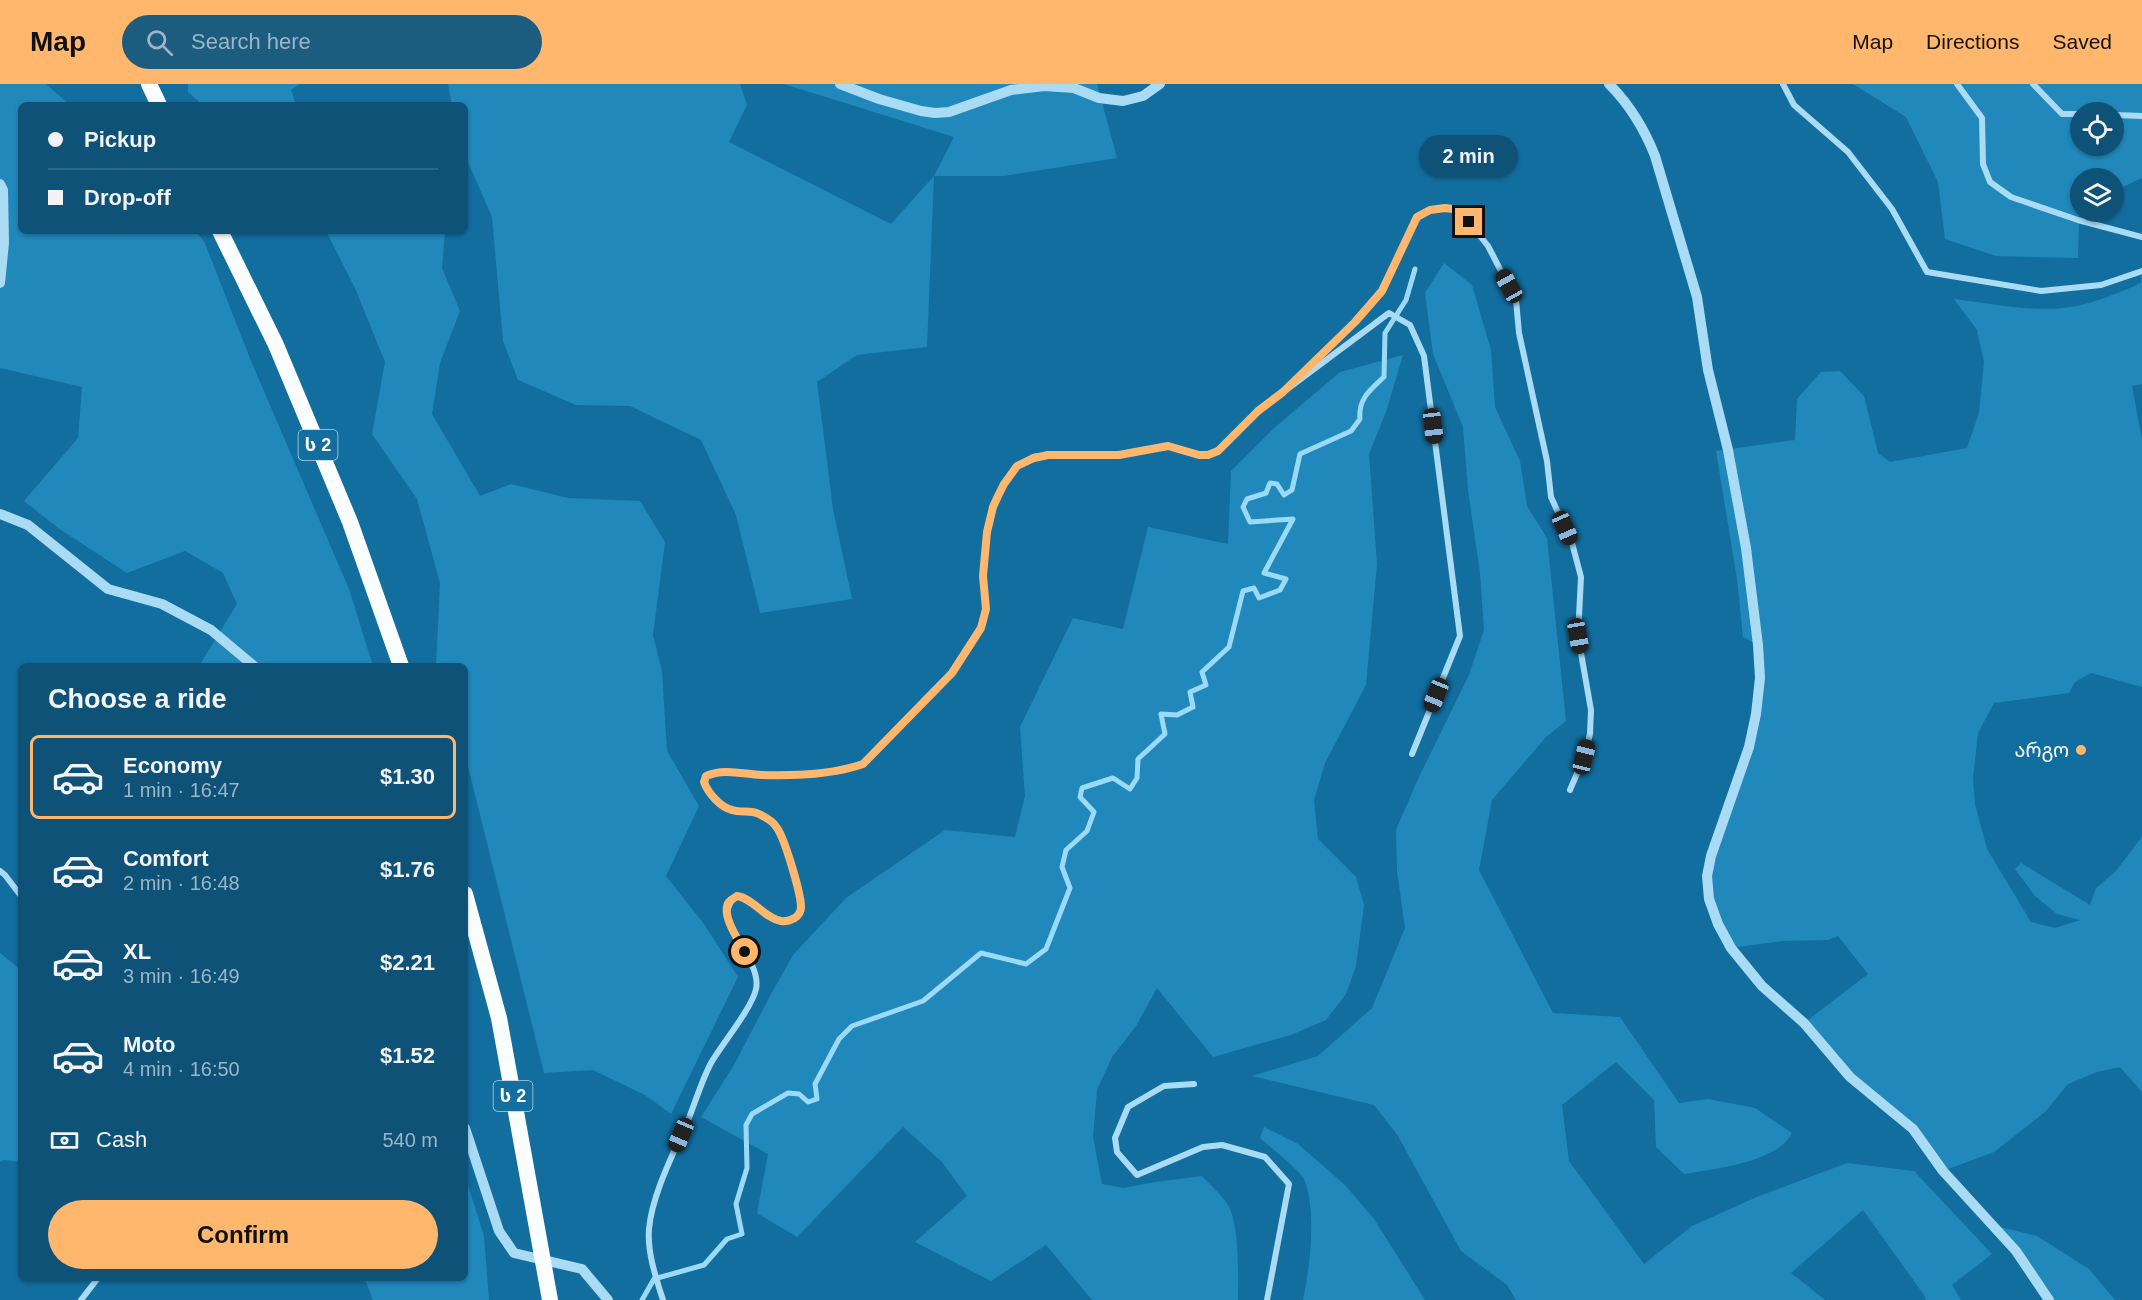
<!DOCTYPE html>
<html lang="en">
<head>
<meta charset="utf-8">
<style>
  :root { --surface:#0e5277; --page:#1c5c7f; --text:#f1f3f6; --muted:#9bb6c6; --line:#2e6989; --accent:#ffb66d }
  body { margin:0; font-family:Helvetica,"Noto Sans Georgian",sans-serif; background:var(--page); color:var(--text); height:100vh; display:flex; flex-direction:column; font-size:22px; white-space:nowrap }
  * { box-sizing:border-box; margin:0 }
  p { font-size:20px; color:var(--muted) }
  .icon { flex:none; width:33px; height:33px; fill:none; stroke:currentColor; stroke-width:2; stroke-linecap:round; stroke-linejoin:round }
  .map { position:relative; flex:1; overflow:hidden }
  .details { position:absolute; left:18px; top:579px; width:450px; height:618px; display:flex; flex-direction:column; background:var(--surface); border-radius:9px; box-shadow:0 2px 4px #0004 }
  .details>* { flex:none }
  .guide { position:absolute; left:18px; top:18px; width:450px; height:132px; border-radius:9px; box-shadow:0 2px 4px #0004; display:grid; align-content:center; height:132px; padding:0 30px; background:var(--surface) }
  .buttons { position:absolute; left:2070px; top:18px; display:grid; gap:12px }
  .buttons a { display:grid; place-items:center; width:54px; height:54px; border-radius:50%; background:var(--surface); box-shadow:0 2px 4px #0004; font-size:30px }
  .end { position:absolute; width:27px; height:27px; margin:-14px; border:8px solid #ffb66d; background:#111; box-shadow:0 0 0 3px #111 }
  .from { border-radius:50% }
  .bubble { position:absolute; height:42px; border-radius:21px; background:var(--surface); box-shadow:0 2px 4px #0004; font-size:20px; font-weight:800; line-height:42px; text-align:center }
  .car { position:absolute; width:18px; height:36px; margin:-18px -9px; border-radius:8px; box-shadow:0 0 4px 2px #0007; background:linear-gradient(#222 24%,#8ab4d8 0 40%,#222 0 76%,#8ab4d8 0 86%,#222 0) }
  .guide b { display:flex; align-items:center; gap:21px; height:57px; font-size:22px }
  .guide b+b { border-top:2px solid var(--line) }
  .guide i { width:15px; height:15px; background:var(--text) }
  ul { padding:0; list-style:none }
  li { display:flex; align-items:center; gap:18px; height:84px; margin:0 12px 9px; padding:0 18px; border:3px solid transparent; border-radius:9px }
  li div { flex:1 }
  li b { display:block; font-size:22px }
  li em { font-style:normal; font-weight:800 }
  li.selected { border-color:var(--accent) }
  li>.icon { width:54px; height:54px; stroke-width:1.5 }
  h2 { padding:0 30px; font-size:27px; line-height:72px }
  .pay { display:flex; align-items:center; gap:15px; height:66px; padding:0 30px; font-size:22px }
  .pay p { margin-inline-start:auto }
  .primary-button { display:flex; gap:12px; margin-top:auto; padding:12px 30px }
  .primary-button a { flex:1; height:69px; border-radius:36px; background:var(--accent); color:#111; font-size:24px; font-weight:800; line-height:69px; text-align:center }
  header { display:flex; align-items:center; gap:36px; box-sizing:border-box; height:84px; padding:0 30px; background:var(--accent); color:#111 }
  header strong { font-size:28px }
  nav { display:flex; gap:33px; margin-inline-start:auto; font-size:21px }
  .search { width:420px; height:54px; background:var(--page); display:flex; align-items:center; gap:15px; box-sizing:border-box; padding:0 21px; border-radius:33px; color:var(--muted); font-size:22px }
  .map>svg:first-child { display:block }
  .green { fill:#2188bc; fill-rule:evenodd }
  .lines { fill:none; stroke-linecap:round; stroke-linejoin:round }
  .stream { stroke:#9bdaf7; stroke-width:5 }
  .minor { stroke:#a9dbf4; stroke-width:6 }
  .tertiary { stroke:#a9dbf4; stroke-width:10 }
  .trunk { stroke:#fbfeff; stroke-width:16 }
  .trunk-bridge { stroke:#fbfeff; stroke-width:16 }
  .route { stroke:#ffb66d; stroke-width:8 }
  .poi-dot { fill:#ffb66d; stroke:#126e9f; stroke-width:2 }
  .labels { text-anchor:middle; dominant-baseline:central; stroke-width:6; stroke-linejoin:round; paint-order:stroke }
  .shield { fill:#126e9f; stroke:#b8d4e2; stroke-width:1.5 }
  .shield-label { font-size:18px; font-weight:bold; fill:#fff }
  .poi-label { font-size:20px; fill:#fff; stroke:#126e9f; text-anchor:end }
</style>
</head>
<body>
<header>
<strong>Map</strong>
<div class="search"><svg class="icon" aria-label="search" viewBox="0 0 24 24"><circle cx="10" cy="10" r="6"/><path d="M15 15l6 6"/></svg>Search here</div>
<nav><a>Map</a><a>Directions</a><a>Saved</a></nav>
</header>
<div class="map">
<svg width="2142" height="1216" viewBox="0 0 2142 1216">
  <rect width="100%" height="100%" fill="#126e9f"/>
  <path class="green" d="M0,0h46l24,21h-49v126h175l8,10 47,120 98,228 24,77h-174l38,-62 -14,-31 -38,-22 -58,22 -66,-43 -37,-29 54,-63 4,-51 -82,-19z
    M188,0h112l-9,6 5,15h-93l-15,-13z
    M448,0h292l7,21 -18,37 162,82 43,-48 20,-39 -170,-53h313l20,74 -113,18h-70l-7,171 -70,8 -40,27 16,127 19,90 -92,14 -24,-98 -35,-75 -71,-34 -54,-1 -58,-25 -15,-39 -11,-124 -27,-62v-50h-13z
    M1853,0h289v94l-28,13v-13h-34l-2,80 -82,-2 -51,-17 -7,-57 -32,-65zM2080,28h34v34h-34z
    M326,147h119l-3,37 18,43 -20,52 -8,51 48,82 31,-12 57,14 72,3 25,41 -12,93 9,36 5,80 32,55 -33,70 38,48 34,53 -67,137 -26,-19 -52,-25 -49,3 -79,-319v-88h-29l4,-83 -23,-84 -45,-65 13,-72 -30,-74z
    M1444,179l28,22 19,65 4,57 25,54 7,45 20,32 19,183 -20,16 -54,63 -13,70 74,143 67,4 59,86 29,-4 47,9 37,25c-14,29 -78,36 -108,41l-28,-27 -2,-47 -38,-38 -54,43 7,56 75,103 48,-38 67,-30 88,-33 67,8 78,83 -40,31 9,15h-35l-2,-5 -61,-85 -72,63 34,27h-309l-9,-15 -46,-34 -63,-115 -24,-31 -122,-29 66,-20 54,-48 33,-80 -8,-57 -1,-41 22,-51 51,-104 15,-45 -4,-57 -12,-83 -5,-63 -30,-73 -8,-61z
    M2142,182v118l-10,2 10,54v247l-51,-14 -16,9 -6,11 -75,10 -16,30 -5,45 2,26 12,45 44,73 24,6 25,-8 -23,-6 -22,-18 -20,-27 6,-6 69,42 6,-17 19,-16 27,-35v255l-22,-25 -23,5 -29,12 -23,28 -51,40 -51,19 -30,-42 -63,-52 -46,-54 64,-49 -30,-38 -10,4 -46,1 -51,7 -13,-24 -11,-48 42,-129 9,-102 -15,-8 -6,-58 -21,-128 79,-11 2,-41 24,-27 19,-1 24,25 14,57 12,9 77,-14 12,-35 5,-51 -7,-32 -23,-31c34,4 82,14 116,8 19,-2 54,-16 71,-24z
    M1403,271l-17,57 -17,42 8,110 -11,121 -41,78 -11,37 4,39 38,38 8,28 -8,61 -10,28 -20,26 -35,15 -78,22 -56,-69 -21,38 -24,31 -15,33 -4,47 9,47 21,4 32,-6 47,-6c8,9 20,19 26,29 12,22 10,70 10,95h-146l-46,-55 -55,36 -76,-39 52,-46 -25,-34 -39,-35 -106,110 -40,-24 11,-59 -67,-37 33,-52 36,-69 23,-41 53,-57 99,-68 70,7 10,-41 -5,-69 53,-109 50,11 25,-102 80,17 3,-73 42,-42 67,-57z
    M0,869l21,17v192l-17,-2 -4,2z
    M1264,1043l34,17 47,41 29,34 51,81h-122c7,-32 14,-90 1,-121 -4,-8 -35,-33 -44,-41z
    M465,1092l19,60 5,64h-116l-7,-18 -8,-4h107z
    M1992,1141l45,11 52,33 26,31h-66z"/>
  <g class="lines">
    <path class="stream" d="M642,1216l12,-21 50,-14 23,-26 15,-5 -6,-30 11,-36 -1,-43 6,-11 36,-21 11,1 9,8 9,-3 -2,-15 24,-45 13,-13 71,-25 58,-48 45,11 20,-15 24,-61 -8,-21 4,-17 21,-19 7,-19 -14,-15 2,-9 31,-10 17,11 7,-11 1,-19 27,-25 -4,-20 16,1 16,-8 -3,-15 16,-7 -4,-13 27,-25 14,-56 11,-3 5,10 21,-8 6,-11 -22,-6 29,-54 -43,3 -7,-15 4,-8 19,-6 4,-10 7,1 7,11 8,-5 8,-36 51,-23 9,-12c-2,-20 10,-29 24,-42l1,-44 21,-33 9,-31"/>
    <path class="minor" d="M1783,0l11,21 54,47 44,57 35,63 114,19 60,-6 41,-14
      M1957,0l25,34 1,46 7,18 21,15 67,23 64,17
      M2033,0l29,30h18
      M2114,31l28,1
      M1301,290l54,-52 26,-31 36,-74 13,-7 15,-2 8,1 16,13 19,24 28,54 3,33 28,128 4,36 21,46 9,34 -3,59 13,74 -1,24 -6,23 -14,33
      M0,787l5,4 16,21
      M1194,1000l-30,2 -36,21 -13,31 2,14 20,23 66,-28 19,-2 43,12 24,27 -22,116
      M81,1216l17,-22
      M663,1216c-7,-22 -16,-48 -14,-71 3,-35 26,-79 40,-111 7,-18 13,-38 22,-55 11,-19 41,-55 45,-74 7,-32 -51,-70 -19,-93 16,2 27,22 44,25 9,1 20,-4 20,-14 0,-13 -16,-68 -24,-79 -3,-6 -12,-11 -18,-14 -8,-4 -18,-1 -27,-4 -12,-3 -24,-17 -28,-28l2,-6c17,-8 37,-2 55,-1 33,1 71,0 102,-11l89,-91 29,-45 5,-19 -3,-33 4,-44 6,-25 11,-23 13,-18 16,-9 15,-2h71l49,-9 31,9h9l10,-4 40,-40 131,-98 21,12 14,31 36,280 -48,118"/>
    <path class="tertiary" d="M840,0l39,15 42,12 14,2 14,-1 62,-22 33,-4 30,2 25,10 24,3 20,-5 17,-12
      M1609,0c21,21 35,44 46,72l42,141 11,73 20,80 18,98 12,97 2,33 -4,36 -7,33 -38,109 -4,20 2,23 9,25 13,24 31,38 42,37 46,54 63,52 30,42 73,80 33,49
      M0,100l3,6 1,53 -4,40
      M0,430l28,11 80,64 54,15 49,26 43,36
      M465,1044l34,103 15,22 68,16 26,31"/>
    <path class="trunk" d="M149,0l10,21
      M220,147l56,114 74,177 51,144"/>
    <path class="trunk-bridge" d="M465,810l34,124 51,282"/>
  </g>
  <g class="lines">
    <path class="route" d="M745,868c-6,-11 -25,-38 -16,-50 2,-3 6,-4 8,-6 16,2 27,22 44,25 9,1 20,-4 20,-14 0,-13 -16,-68 -24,-79 -3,-6 -12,-11 -18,-14 -8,-4 -18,-1 -27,-4 -12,-3 -24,-17 -28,-28l2,-6c17,-8 37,-2 55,-1 33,1 71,0 102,-11l89,-91 29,-45 5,-19 -3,-33 4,-44 6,-25 5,-11 6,-12 13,-18 17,-8 14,-3h71l49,-9 31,9h9l10,-4 40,-40 25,-19 72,-70 27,-31 35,-74 13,-7 15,-2 8,1 16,13"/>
  </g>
  <circle class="poi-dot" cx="2081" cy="666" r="6"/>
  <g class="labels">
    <g class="shield">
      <rect x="298.5" y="346" width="39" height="30" rx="4.5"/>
      <rect x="493.5" y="997" width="39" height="30" rx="4.5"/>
    </g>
    <g class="shield-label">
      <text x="318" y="361">ს 2</text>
      <text x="513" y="1012">ს 2</text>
    </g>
    <g class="poi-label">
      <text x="2069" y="666">არგო</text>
    </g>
  </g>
</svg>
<div class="buttons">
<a><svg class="icon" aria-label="locate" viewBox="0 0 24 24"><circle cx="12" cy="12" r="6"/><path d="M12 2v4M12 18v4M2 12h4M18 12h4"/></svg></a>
<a><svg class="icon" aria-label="layers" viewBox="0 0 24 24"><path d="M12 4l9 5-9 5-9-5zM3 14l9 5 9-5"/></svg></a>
</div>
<i class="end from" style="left:745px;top:868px"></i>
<i class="end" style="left:1469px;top:138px"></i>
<div class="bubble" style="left:1419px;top:51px;width:99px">2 min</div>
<i class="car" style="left:1509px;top:202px;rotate:331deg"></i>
<i class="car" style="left:1433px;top:342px;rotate:173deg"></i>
<i class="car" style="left:1565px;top:444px;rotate:156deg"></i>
<i class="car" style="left:1578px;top:552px;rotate:170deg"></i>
<i class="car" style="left:1436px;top:611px;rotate:202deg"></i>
<i class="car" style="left:1584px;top:673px;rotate:14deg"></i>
<i class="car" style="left:681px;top:1051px;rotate:203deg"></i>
<div class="guide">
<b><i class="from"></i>Pickup</b>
<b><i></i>Drop-off</b>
</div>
<section class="details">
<h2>Choose a ride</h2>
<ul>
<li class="selected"><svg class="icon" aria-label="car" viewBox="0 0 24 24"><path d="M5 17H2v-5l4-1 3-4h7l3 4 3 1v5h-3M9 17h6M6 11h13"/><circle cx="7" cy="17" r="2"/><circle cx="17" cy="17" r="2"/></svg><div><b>Economy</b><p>1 min · 16:47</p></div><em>$1.30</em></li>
<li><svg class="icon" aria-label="car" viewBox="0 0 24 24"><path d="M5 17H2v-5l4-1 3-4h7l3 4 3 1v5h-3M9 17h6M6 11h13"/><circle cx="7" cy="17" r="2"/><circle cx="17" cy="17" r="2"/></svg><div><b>Comfort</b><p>2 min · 16:48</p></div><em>$1.76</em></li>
<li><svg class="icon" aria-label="car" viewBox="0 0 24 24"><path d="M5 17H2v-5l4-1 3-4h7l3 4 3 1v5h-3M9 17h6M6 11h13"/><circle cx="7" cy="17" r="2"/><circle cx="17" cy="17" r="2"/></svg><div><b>XL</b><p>3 min · 16:49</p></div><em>$2.21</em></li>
<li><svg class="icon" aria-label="car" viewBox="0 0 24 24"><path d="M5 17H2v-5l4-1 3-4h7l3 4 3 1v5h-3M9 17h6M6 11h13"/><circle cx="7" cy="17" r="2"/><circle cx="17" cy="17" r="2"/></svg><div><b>Moto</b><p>4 min · 16:50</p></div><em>$1.52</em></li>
</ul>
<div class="pay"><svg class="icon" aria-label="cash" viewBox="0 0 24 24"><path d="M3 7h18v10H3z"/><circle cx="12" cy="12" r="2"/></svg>Cash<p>540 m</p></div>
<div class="primary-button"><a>Confirm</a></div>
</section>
</div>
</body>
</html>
